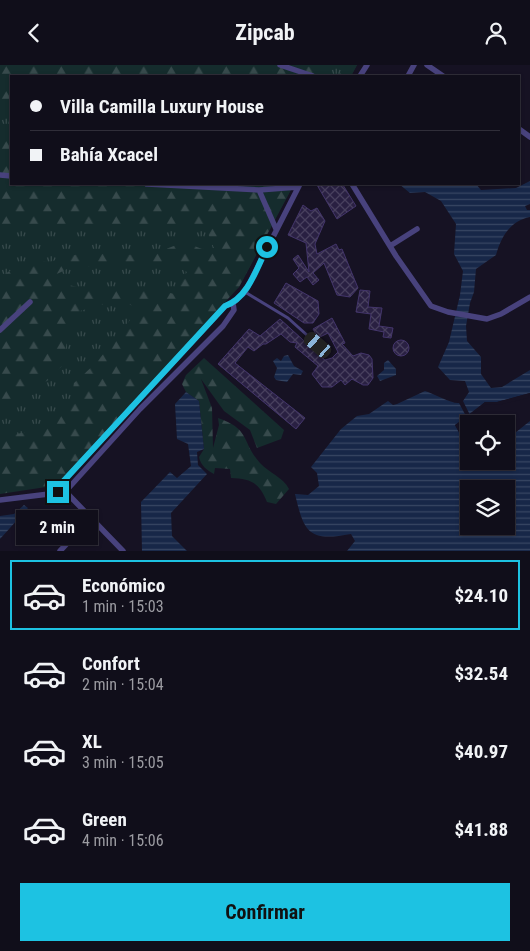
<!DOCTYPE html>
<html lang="es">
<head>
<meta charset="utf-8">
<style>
  :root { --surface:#100e1a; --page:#1e1c27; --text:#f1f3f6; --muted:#9c9ca2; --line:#302e39; --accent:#1dc2e2 }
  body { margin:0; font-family:"Roboto Condensed",sans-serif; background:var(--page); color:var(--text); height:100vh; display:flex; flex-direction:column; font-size:19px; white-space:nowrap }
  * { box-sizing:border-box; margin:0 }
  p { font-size:16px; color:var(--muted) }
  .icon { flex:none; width:28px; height:28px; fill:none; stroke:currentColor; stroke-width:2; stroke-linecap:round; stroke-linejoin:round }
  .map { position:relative; height:486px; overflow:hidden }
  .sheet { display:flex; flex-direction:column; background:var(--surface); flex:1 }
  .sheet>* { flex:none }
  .banner { position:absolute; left:10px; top:10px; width:510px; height:110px; border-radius:0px; box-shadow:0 1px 4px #0004,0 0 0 1px var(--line); display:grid; align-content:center; height:110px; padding:0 20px; background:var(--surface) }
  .fabs { position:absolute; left:460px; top:350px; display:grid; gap:10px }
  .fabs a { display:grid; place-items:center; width:55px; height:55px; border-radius:0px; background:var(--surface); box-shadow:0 1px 4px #0004,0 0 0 1px var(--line); font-size:25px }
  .end { position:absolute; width:22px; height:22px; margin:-11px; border:6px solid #1dc2e2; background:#111; box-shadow:0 0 0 2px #111 }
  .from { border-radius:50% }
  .bubble { position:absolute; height:35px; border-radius:0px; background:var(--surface); box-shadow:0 1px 4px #0004,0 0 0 1px var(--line); font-size:16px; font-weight:700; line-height:35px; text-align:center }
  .car { position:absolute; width:15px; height:30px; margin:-15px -8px; border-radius:6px; box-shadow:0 0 4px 1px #0007; background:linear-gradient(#222 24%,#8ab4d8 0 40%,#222 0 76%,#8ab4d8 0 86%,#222 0) }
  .banner b { display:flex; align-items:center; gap:18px; height:48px; font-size:19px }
  .banner b+b { border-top:1px solid var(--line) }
  .banner i { width:12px; height:12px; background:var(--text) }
  ul { padding:9px 0 0; list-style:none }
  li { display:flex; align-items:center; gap:15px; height:70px; margin:0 10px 8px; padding:0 10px; border:2px solid transparent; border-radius:0px }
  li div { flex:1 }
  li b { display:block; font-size:19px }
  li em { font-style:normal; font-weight:700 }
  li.active { border-color:var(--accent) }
  li>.icon { width:45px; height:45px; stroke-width:1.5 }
  .cta { display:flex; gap:10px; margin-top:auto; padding:10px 20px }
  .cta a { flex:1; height:58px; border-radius:0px; background:var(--accent); color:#111; font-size:20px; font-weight:700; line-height:58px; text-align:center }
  header { display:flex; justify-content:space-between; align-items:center; height:65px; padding:0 20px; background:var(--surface); font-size:22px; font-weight:700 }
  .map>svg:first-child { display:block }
  .grass { fill:url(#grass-tufts) }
  .forest { fill:url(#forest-firs); fill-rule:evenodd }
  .water { fill:url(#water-rules); fill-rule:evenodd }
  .pier { fill:#161223 }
  .building { fill:url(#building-cross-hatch); stroke:#43356b }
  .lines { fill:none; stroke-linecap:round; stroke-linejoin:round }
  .lane { stroke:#48427d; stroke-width:3 }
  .street { stroke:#48427d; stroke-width:5.5 }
  .route { stroke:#1dc2e2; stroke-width:6 }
</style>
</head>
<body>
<header><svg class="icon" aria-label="back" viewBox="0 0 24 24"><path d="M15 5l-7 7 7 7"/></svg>Zipcab<svg class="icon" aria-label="person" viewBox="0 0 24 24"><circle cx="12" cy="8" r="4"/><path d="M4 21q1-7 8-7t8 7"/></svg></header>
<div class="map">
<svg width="530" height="486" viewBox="0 0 530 486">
  <defs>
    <pattern id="grass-tufts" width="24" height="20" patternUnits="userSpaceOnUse" patternTransform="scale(1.25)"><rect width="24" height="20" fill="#152c2d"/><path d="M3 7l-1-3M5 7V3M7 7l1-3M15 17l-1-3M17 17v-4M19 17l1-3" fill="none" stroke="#374a4c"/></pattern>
    <pattern id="forest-firs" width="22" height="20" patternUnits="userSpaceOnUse" patternTransform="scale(1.25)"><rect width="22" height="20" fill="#152c2d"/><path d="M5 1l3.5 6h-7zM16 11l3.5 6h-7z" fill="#374a4c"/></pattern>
    <pattern id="water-rules" width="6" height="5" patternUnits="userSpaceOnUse" patternTransform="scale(1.25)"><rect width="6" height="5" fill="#172748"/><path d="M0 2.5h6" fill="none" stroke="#384663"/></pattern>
    <pattern id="building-cross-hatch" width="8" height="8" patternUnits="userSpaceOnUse" patternTransform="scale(1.25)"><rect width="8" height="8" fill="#292042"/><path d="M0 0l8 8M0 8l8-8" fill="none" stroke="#48405e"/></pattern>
  </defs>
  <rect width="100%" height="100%" fill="#161223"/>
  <path class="grass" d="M282,0h75l-6,11h-74z
    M0,1l11,19v57h-11z
    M294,119l-55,103 -150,119 -89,52v-243z"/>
  <path class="forest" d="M0,0h304l34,11 7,-11h12l-6,11h-340v30l-11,2z
    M11,63v56h283l-55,103 -179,195 -14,5 -46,7v-56l51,-12 19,-21 4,-22 21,-19 29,-35 13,-20 -16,-10 -41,12 -10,16 -8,39 -15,15 -29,12 -14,15h-4v-131l26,-16 23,1 33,-9 57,2 27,-6 18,-7 18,7 12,-1 -7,-17 -11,-7h-69l-78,3 -39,-2 -10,3v-98zM141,197h28l18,10 -12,22c-12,-2 -23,-5 -35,-6 -32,-3 -59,9 -87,-12l16,-8z
    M204,293l80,72 -3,9 -24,9 -7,-18 -26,-19 -23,-32 11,29 1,40 6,-23 -1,-7c33,11 23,24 42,45 9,10 23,14 29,26l-13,15 -9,-2c-8,-20 -16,-23 -36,-24l-1,-9 -15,-1 -1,6c-7,-4 -13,-8 -15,-17l5,-8 -5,-48 -13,-9 -4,-8 4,-9z"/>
  <path class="water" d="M530,116v23l-5,2 2,4h3v7c-20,4 -29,20 -34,38l-20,14 -2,23 -4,11 -4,23 1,15 14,16v17l10,14 11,-1 28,-17v23l-33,9h-12l-15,13 -7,-14 6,-9 -4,-11 -15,-1 -12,-13 11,-25 11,-47 3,-24 -9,-17 2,-30 -15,-23 -16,-9 -15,1 -11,-9h77l5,6 35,-2z
    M288,290l6,11 9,5 -2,4 -8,-1 -6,8 -11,-2 -2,-3 3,-9 -4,-7 4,-3 4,3 3,-5z
    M388,295l8,9v6l-16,6 -3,-5 7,-6v-7z
    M425,326c9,3 27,13 34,12l8,15 -12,7 11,18 3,18h3l2,7 8,-7h24v-21l24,-19v130h-183l8,-10 -4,-7c-43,8 -47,-2 -56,-40l13,1 11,-9 -2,-13 -6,-6 30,-38 16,-13 12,-2 19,-13 5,4 4,-1zM469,424h37v37h-37z
    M186,327l13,9 5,48 -7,3 1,13 9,9 -36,39 1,23 15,15h-45l-1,-49 29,-30 7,6 14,-12 -3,-22 -11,-5 -2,-35z
    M24,440l4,3 -28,31v-23l14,-2z"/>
  <path class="pier" d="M530,328l-2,5 -30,7 -12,-1 -28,22 10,16 1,10 -14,-27 30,-23h12z"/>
  <path class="building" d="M317,120h26l13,21 -19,13z
    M303,140l8,6 6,-3 8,13 -10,23 2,10 19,-10 3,6 3,-1 16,39 -8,9 -13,-2 -13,-32 -11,10 6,7 -6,5 -6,-8 -7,5 -7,-8 6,-6 -6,-9 5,-4 11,17 -3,-29 -18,-8z
    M286,218l32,18 1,13 -6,9h-9l-30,-20z
    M360,225l10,1 -2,16 14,1 -3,18 14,2 -2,10 -8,-1 1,-5 -15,-3 2,-15 -15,-2z
    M332,253l13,25 -3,1 11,12 8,-3 8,2 3,4 1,19 -5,7h-5l-11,-6 -7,6 -4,-5 -9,7h-10l-10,-13 6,-8 -23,-19 2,-4 -7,-1 -9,-8 -15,10h-3l-9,7 -6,-4 -13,16 70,55 -9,11 -78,-65 31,-35 11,7 20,-17 45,41 7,-2 6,-6 -10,-19 -10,5 -5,-9z
    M393 283a8 8 0 1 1 16 0a8 8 0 1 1-16 0Z"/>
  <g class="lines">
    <path class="lane" d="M245,227l43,26 30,27"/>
    <path class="street" d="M280,0l33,11
      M427,0l16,11
      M360,11l7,-11
      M408,11l6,-11
      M519,64l11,8
      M0,110l11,1
      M147,119l112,6 39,-3
      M352,119l44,72 35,50 17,6 39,7 14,-5 29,-17
      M259,125l17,39
      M390,181l27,-17
      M0,265l30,-28
      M63,424l60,62
      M58,427l1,-6 166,-180 8,-3 12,-11 55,-108
      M0,435l65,-8 75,-83 83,-83 11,-16 -1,-7
      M60,486l30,-32"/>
  </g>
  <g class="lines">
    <path class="route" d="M58,427l1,-6 166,-180c23,-8 32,-38 42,-59"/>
  </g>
</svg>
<div class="fabs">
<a><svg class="icon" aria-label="locate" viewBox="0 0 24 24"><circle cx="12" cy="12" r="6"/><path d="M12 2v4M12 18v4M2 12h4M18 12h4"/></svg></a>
<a><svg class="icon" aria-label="layers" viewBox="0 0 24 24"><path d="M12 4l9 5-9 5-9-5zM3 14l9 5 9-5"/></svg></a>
</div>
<i class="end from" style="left:267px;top:182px"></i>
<i class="end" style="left:58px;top:427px"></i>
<div class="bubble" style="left:16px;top:445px;width:82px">2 min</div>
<i class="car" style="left:318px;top:280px;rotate:311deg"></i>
<div class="banner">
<b><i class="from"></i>Villa Camilla Luxury House</b>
<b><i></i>Bahía Xcacel</b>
</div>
</div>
<section class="sheet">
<ul>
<li class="active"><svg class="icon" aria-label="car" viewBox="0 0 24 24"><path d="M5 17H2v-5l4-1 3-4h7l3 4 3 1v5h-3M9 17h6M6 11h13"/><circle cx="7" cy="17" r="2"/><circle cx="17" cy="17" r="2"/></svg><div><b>Económico</b><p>1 min · 15:03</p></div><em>$24.10</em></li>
<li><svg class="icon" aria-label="car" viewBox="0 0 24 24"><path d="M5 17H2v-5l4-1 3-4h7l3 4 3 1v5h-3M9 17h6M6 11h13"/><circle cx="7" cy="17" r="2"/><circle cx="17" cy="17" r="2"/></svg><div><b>Confort</b><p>2 min · 15:04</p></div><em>$32.54</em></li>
<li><svg class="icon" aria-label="car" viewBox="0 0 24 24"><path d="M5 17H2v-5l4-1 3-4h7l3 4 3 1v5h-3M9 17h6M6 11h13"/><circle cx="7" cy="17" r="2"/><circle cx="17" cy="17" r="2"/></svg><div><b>XL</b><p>3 min · 15:05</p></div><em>$40.97</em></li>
<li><svg class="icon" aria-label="car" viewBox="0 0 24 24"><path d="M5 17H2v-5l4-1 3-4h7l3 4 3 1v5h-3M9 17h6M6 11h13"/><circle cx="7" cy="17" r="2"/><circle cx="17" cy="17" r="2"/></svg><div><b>Green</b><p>4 min · 15:06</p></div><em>$41.88</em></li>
</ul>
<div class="cta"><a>Confirmar</a></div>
</section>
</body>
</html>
